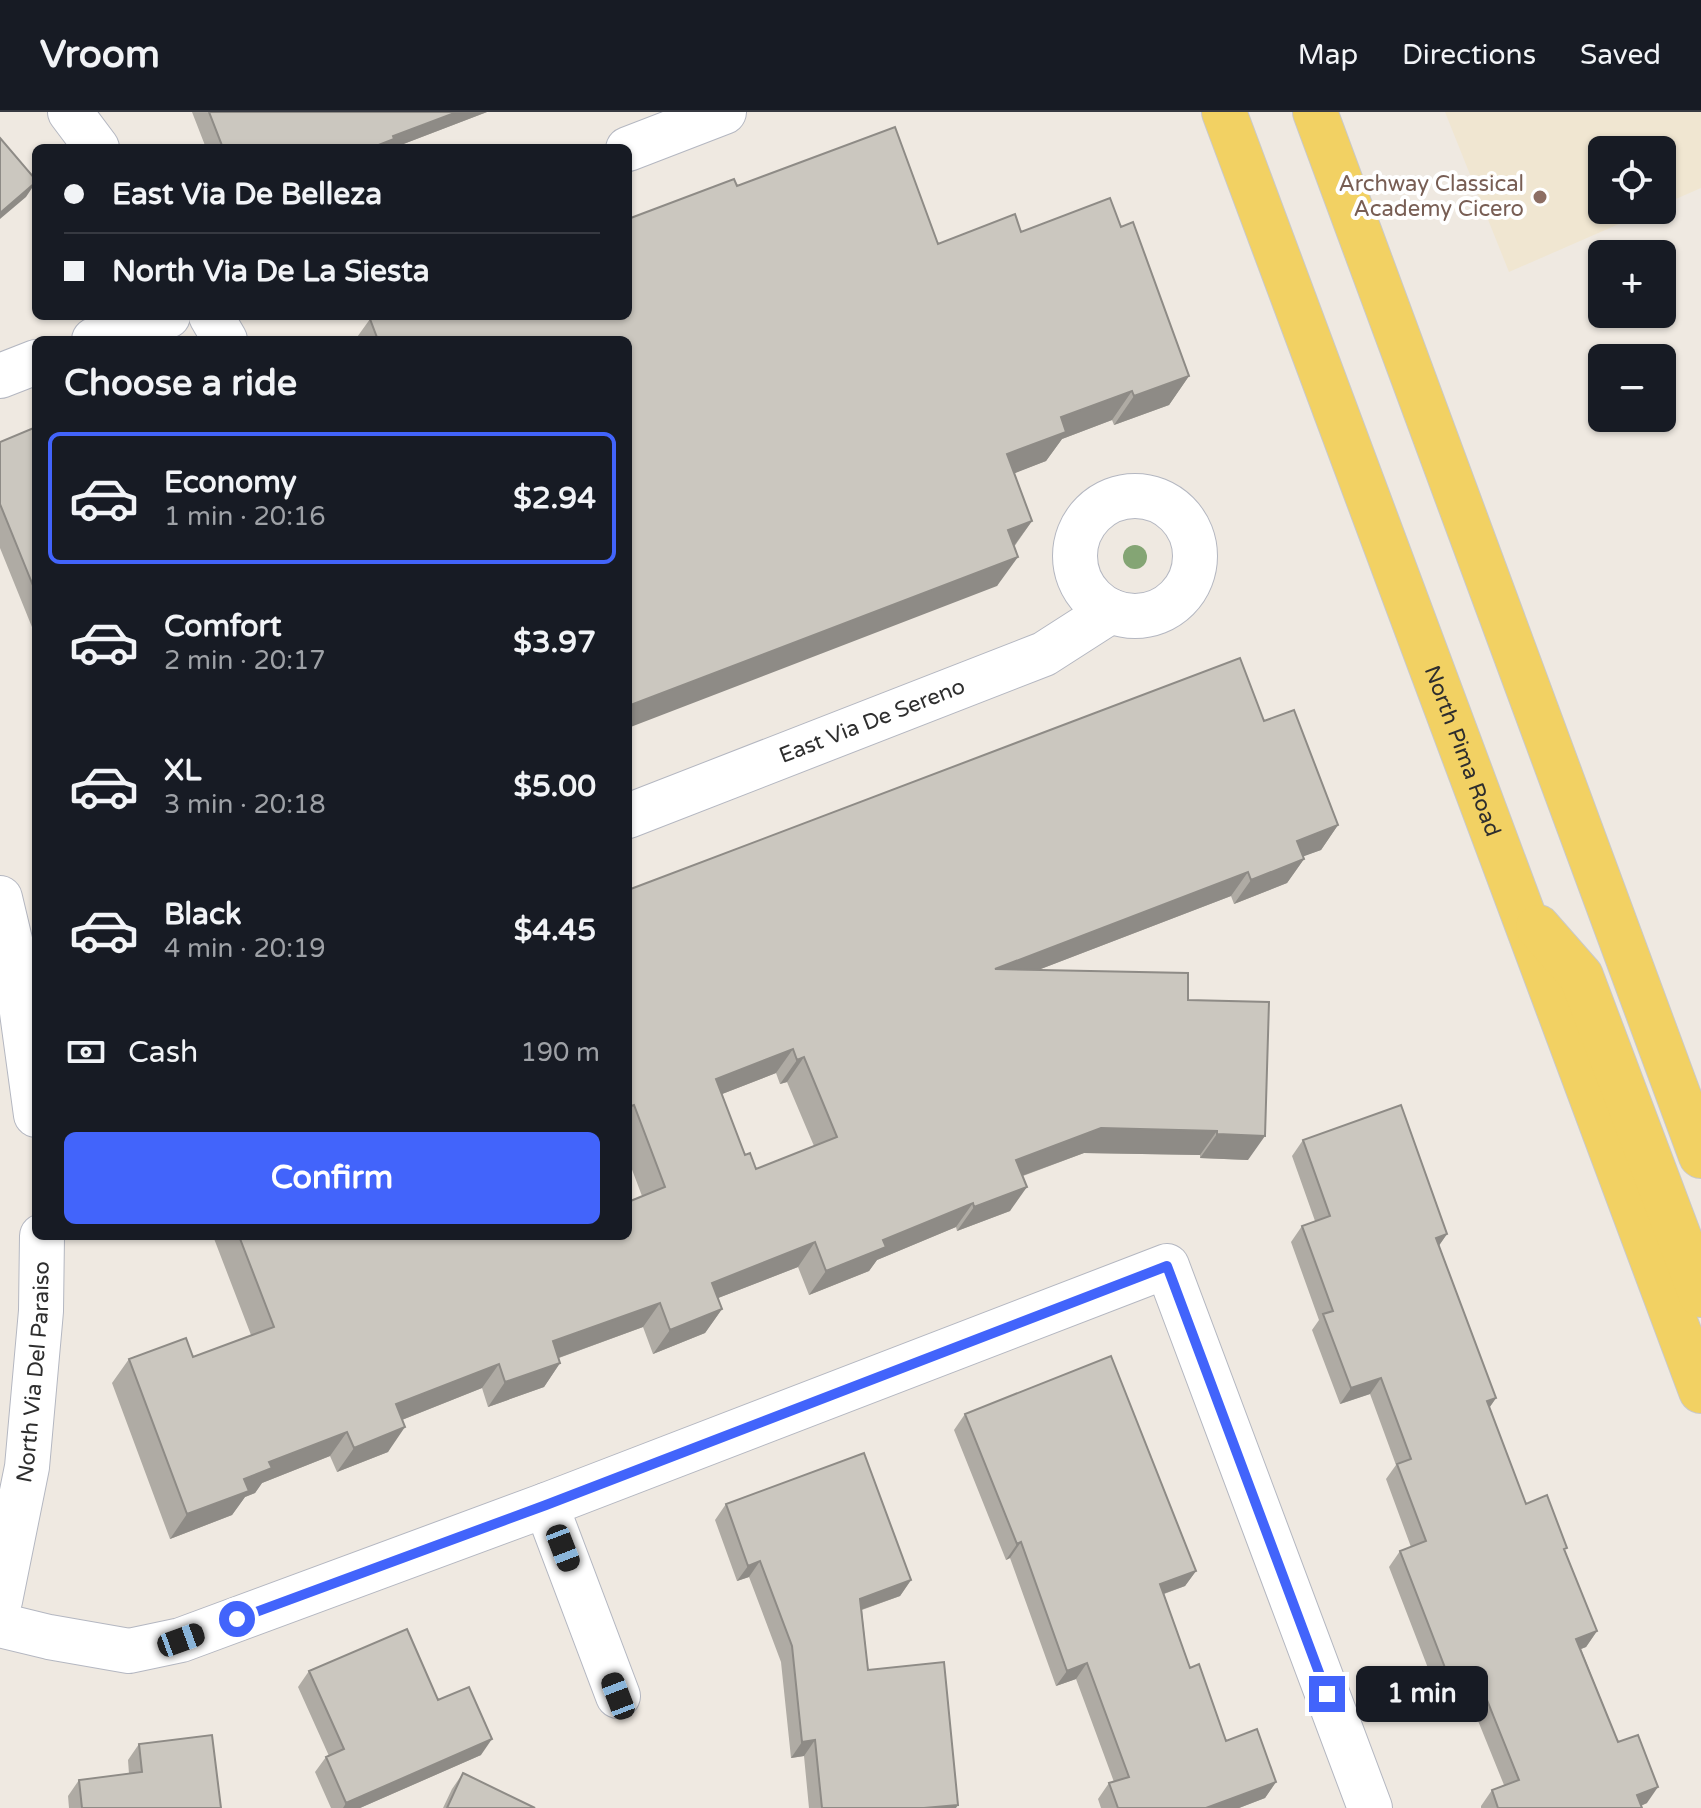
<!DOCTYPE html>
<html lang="en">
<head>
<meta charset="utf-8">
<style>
  :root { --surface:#171b24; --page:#242831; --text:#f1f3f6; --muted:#9ea1a6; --line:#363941; --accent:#4264fb }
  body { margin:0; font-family:"Varela Round",sans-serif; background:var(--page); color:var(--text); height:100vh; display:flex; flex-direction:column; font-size:30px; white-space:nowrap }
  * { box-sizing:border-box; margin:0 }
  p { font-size:26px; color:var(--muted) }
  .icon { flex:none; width:44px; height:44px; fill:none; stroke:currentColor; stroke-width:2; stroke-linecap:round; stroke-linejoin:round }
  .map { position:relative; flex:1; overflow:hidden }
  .sheet { position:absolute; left:32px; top:224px; width:600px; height:904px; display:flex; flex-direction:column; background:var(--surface); border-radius:12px; box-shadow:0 2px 6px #0004 }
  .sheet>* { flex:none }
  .guide { position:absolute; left:32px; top:32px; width:600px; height:176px; border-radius:12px; box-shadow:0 2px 6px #0004; display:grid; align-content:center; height:176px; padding:0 32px; background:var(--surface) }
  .tools { position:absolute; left:1588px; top:24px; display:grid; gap:16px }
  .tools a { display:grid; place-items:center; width:88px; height:88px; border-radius:12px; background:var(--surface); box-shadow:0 2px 6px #0004; font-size:40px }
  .end { position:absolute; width:36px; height:36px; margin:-18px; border:10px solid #4264fb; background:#fff; box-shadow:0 0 0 4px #fff }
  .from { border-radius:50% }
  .bubble { position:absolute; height:56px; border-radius:12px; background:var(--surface); box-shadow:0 2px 6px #0004; font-size:26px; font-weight:800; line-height:56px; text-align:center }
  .car { position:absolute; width:24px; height:48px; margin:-24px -12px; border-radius:10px; box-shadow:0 0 6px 2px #0007; background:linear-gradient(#222 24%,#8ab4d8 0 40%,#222 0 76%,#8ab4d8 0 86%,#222 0) }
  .guide b { display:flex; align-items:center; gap:28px; height:76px; font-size:30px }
  .guide b+b { border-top:2px solid var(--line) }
  .guide i { width:20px; height:20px; background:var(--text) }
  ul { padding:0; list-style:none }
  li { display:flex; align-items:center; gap:24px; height:132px; margin:0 16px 12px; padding:0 16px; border:4px solid transparent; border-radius:12px }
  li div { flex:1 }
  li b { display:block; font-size:30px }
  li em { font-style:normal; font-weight:800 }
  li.current { border-color:var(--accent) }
  li>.icon { width:72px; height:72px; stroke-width:1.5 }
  h2 { padding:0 32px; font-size:36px; line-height:96px }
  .pay { display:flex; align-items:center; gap:20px; height:88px; padding:0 32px; font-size:30px }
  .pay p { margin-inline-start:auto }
  .primary-button { display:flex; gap:16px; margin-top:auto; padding:16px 32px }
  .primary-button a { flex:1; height:92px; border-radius:12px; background:var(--accent); color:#fff; font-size:32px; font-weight:800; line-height:92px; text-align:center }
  header { display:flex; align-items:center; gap:48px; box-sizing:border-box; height:112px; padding:0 40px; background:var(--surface); border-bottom:2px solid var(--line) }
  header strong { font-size:38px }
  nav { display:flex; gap:44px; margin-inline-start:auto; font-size:28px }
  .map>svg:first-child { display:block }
  .education { fill:#f0e6d1 }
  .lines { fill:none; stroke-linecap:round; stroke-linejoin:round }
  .minor-casing { stroke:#b4b7c1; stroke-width:46 }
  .major-casing { stroke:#c9c9c9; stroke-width:46 }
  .minor { stroke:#fff; stroke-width:44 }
  .major { stroke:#f2d163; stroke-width:44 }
  .tree { fill:#84a574 }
  .wall { fill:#afaba4; fill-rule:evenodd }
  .shaded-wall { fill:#8e8b86 }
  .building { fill:#cbc7bf; stroke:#8e8b86; stroke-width:2; fill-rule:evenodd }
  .route { stroke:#4264fb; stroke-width:10 }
  .education-dot { fill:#8d6e63; stroke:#fff; stroke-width:3 }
  .labels { text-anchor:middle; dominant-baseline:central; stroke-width:8; stroke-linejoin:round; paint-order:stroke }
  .education-label { font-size:22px; fill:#785e54; stroke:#fff; text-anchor:end }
  .street-label { font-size:22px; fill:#2e2e2e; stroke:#fff }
</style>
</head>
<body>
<header>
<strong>Vroom</strong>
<nav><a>Map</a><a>Directions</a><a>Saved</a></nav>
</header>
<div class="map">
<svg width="1701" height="1696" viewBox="0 0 1701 1696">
  <rect width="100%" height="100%" fill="#efe9e1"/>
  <path class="education" d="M1445,0h256v76l-39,17v-55h-60v60h49l-142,62z"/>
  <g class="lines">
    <defs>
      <g id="minor">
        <path d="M70,0l27,36"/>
        <path d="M628,37l96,-37"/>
        <path d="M211,204l14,24"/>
        <path d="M94,228l74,-24"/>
        <path d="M0,264l36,-14"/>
        <circle cx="1135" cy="444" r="60"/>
        <path id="s1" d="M628,704l416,-162 67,-43"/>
        <path d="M0,786l15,63 21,154"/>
        <path d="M546,1393l72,191"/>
        <path id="s2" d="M0,1489l27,-134 14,-156 1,-75"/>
        <path d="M0,1513l49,12 80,14 52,-11 365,-135 621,-239 203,542"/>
      </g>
      <g id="major">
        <path id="s3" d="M1224,0l477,1279"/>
        <path d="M1315,0l386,1044"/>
        <path d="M1538,815l43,49 120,319"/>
      </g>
    </defs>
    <use href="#minor" class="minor-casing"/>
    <use href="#major" class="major-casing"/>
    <use href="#minor" class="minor"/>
    <use href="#major" class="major"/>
  </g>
  <circle class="tree" cx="1135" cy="445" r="12"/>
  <path class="wall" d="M192,0h295l-94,36h-187z
    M737,74l201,58 83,-12 100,-5 68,149 -20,29 -55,20 -2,-5 -50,19 -16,22 -32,12 18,48 -18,26 -17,39 -369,-246h-273l15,-21z
    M36,315v210l-36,-89v-106z
    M1264,609l74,104 -17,25 -18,6 1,3 -17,24 -53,21 -3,-8 -193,74 150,30 60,160 -48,-2v-3l-116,-2 -61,23 -13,35 -53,20 -1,-4 -79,33 -8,11 -60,24 -11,-28 -80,31 4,11 -17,24 -52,21 -10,-27 -84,31 1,5 -16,24 -56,20 -6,-19 -80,32 -14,32 -51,20 -7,-16 -68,27 -7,10 -10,4 -13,18 -62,24 -58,-156 17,-24 64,-2 58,-22 -38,-99h311l1,2 103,-2 14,-40 -14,-37v-269zM776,961l4,11 7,-2 27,64 -58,23 -11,-14 -23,-61z
    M1303,1028l144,94 -8,11 57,153 -7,10 37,96 39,47 32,80 -11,16 -5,2 37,93 29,61 -6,3 1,2h-161v-2l11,-16 12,-5 -36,-89 -25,11 -54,-140 11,-16 11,-4 -25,-68 10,-14 -26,-71 -30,10 -28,-74 7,-10 -28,-78 11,-16 13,-5 -23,-65z
    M965,1302l231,157 -11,15 -21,8 26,74 36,73 50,41 -11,16 -26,10h-138l-3,-9 11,-16 5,-1 -38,-103 -20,7 -46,-128 -4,2 -52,-130z
    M726,1392l185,76 -11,16 -38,14 6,60 88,138h-147l-5,-52 -13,2 -10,-96 -32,-85 -12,4 -22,-61z
    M309,1559l129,29 43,55 -121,53h-29l-16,-36 11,-15 3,-1 -31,-69z
    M139,1632l82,64h-152l-1,-12 11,-16 50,-6 -1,-14z
    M463,1661l72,35h-92l9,-19z"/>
  <path class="shaded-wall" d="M457,0h30l-94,36h-22l22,-12z
    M36,70l-10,15 -26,22v-6z
    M1189,264l-20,29 -55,20 20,-29z
    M1132,279l-20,29 -50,19 -16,22 -59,23 20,-30 54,-37z
    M1032,409l-21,29 -3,-20z
    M1018,445l-21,29 -369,142v-22z
    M1338,713l-17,25 -41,15 17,-24z
    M1304,747l-17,24 -53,21 17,-24z
    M1248,760l-17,24 -253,97 17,-24z
    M793,937l-17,24 -77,30 17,-24z
    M804,945l-17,25 -7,2 17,-24z
    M1101,1016l116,3 -17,24 -116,-2 -84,31 16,-24z
    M1217,1022l48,2 -17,24 -48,-2z
    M1027,1075l-17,24 -53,20 17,-24z
    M973,1091l-17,24 -79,33 -8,11 -60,24 17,-24 57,-31z
    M1447,1122l-11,16v-12z
    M815,1130l-17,25 -103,40 17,-24z
    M660,1191l-17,24 -107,39 17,-25z
    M722,1197l-17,24 -52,21 17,-24z
    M560,1251l-16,24 -56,20 17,-25z
    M499,1252l-17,24 -103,41 17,-25z
    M1381,1266l-11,16 -30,10 11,-16z
    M1496,1286l-11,16 2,-13z
    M405,1315l-17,25 -51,20 17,-24z
    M347,1320l-17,24 -68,27 -7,10 -10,4 -13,18 -62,24 17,-25 82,-52z
    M1021,1430l-11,16 -4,2 11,-16z
    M760,1449l-11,16 -12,4 11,-15z
    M1196,1459l-11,15 -36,13 11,-15z
    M911,1468l-11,16 -51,18 11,-15z
    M1597,1519l-11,16 -21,8 11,-16z
    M1087,1551l-11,16 -20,7 11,-15z
    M1479,1568l-11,16 -25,11 11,-16z
    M492,1627l-11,16 -121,53h-17l3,-5z
    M815,1628l-11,16 -13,2 11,-16z
    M1276,1670l-11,16 -26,10h-33z
    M1658,1675l-11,16 -12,5 2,-13z
    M958,1693l-2,3h-32z"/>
  <path class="building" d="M209,0h248l-64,24 1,3 -23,9h-148z
    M895,15l43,117 77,-30 6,18 89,-34 11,29 12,-5 56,154 -55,20 -2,-5 -71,26 5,15 -59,22 25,67 -24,9 10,27 -390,149v-366h-250l-8,-21 7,-3h251v-97l106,-40 3,7z
    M0,26l36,42v2l-36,31z
    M36,315v166l-36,-89v-62z
    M1240,546l24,63 30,-11 44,115 -41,16 7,18 -53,21 -3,-8 -253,97 193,4v27l81,2 -4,134 -48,-2v-3l-116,-3 -85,32 11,27 -53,20 -1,-4 -90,37 3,7 -60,24 -11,-29 -103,41 10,26 -52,21 -10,-27 -107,38 7,22 -55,19 -6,-18 -103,40 9,23 -51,21 -7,-16 -78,30 3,6 -28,11 5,12 -62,23 -58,-155 57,-21 7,19 81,-30 -35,-91h285l1,2 6,-2h97v-34l37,-15 -31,-82 -6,2v-217zM793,937l4,11 7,-3 33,80 -81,32 -6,-16 -5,2 -29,-76z
    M1401,993l46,129 -11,4 60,160 -9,3 39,103 21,-9 20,53 -3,1 33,82 -21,8 42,103 20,-7 20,52 -21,8 5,13h-144l-6,-18 27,-10 -40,-100 -25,11 -54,-140 26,-10 -29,-77 14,-5 -30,-81 -30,10 -28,-74 10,-3 -31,-85 28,-10 -27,-76z
    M1111,1244l85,215 -36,13 30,84 9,-4 27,77 31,-12 19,53 -70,26h-88l-9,-25 20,-6 -42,-114 -20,8 -46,-129 -4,2 -52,-130z
    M864,1341l47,127 -51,19 8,71 76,-8 14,143 -34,3h-102l-7,-68 -13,2 -10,-96 -32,-85 -12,5 -22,-62z
    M407,1517l31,71 31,-13 23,52 -146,64 -20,-46 18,-8 -35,-78z
    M212,1623l9,73h-139l-3,-28 63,-8 -3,-28z
    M463,1661l72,35h-88z"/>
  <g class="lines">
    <path class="route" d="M237,1507l309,-114 621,-239 160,428"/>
  </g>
  <circle class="education-dot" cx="1540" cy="85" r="8"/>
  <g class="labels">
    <g class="education-label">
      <text x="1524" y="72">Archway Classical<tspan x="1524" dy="25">Academy Cicero</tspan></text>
    </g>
    <g class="street-label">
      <text stroke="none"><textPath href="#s1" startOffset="262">East Via De Sereno</textPath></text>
      <text stroke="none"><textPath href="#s3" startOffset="682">North Pima Road</textPath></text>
      <text stroke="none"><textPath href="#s2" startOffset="232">North Via Del Paraiso</textPath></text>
    </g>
  </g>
</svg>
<div class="tools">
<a><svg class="icon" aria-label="locate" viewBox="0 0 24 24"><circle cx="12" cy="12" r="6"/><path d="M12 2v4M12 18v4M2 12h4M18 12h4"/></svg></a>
<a>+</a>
<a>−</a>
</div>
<i class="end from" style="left:237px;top:1507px"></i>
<i class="end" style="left:1327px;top:1582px"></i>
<div class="bubble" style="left:1356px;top:1554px;width:132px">1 min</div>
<i class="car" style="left:563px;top:1436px;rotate:159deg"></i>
<i class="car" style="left:181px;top:1528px;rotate:70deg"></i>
<i class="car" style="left:618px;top:1584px;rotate:339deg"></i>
<div class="guide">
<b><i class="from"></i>East Via De Belleza</b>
<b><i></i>North Via De La Siesta</b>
</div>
<section class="sheet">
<h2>Choose a ride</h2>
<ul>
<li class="current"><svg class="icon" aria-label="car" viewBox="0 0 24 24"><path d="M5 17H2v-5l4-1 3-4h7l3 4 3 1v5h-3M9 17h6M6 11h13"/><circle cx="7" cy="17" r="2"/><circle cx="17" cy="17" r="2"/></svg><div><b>Economy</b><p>1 min · 20:16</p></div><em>$2.94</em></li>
<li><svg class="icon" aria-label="car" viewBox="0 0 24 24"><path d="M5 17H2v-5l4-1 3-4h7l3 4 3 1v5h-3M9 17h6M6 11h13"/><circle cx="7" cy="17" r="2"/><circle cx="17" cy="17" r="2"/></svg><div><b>Comfort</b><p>2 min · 20:17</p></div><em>$3.97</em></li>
<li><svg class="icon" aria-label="car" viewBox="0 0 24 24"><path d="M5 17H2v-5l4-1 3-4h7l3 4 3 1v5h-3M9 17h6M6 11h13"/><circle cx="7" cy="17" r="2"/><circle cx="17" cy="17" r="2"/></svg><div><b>XL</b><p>3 min · 20:18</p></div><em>$5.00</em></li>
<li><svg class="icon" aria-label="car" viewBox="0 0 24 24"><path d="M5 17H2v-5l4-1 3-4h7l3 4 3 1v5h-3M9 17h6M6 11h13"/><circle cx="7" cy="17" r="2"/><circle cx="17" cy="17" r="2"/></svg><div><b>Black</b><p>4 min · 20:19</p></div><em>$4.45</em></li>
</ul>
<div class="pay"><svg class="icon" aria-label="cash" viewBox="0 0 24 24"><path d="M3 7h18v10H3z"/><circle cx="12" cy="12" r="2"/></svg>Cash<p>190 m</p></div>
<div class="primary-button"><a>Confirm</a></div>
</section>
</div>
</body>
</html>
